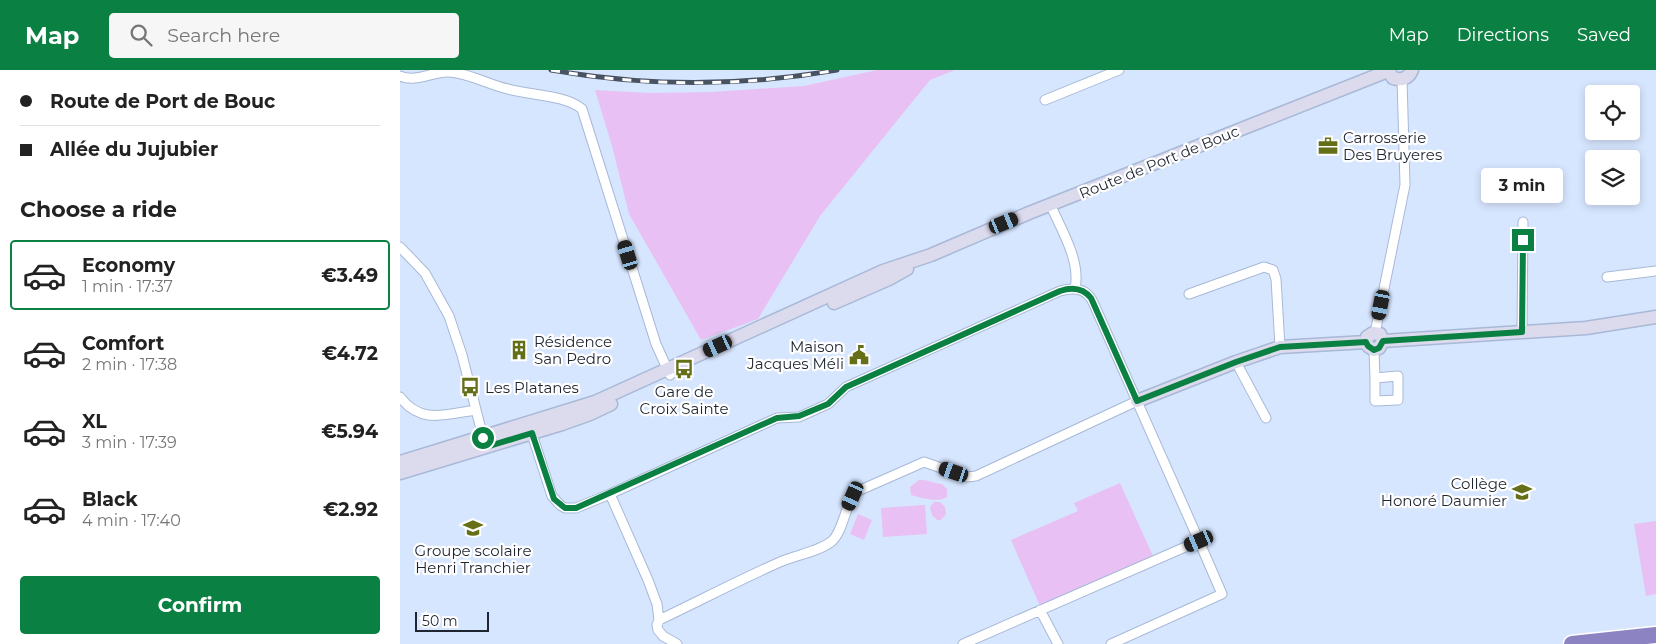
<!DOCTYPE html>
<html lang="en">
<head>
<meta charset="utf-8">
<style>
  :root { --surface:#fff; --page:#f6f6f6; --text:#222; --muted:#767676; --line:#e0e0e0; --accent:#0b8043 }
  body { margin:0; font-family:Montserrat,sans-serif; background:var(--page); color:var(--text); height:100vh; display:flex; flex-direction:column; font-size:19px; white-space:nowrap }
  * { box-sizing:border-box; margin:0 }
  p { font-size:16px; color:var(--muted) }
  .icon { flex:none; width:28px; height:28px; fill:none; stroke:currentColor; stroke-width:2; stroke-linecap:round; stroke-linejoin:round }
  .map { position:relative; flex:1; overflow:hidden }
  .details { display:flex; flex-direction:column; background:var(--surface); width:400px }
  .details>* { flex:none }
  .hud { display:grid; align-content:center; height:110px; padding:0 20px; background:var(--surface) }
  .tools { position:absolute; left:1185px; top:15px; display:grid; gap:10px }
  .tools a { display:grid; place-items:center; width:55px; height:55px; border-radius:5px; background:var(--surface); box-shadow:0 2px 8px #0003; font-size:25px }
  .scale { position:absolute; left:15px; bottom:12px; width:74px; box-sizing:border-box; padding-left:5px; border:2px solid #1e2531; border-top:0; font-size:14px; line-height:18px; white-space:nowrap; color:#1e2531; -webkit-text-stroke:4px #fff; paint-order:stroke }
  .end { position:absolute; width:22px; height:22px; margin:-11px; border:6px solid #0b8043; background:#fff; box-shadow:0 0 0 2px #fff }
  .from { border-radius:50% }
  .bubble { position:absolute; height:35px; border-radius:5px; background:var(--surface); box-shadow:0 2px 8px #0003; font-size:16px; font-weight:700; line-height:35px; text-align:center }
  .car { position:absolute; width:15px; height:30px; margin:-15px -8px; border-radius:6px; box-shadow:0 0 4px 1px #0007; background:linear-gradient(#222 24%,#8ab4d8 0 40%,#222 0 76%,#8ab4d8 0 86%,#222 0) }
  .hud b { display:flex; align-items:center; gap:18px; height:48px; font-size:19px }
  .hud b+b { border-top:1px solid var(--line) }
  .hud i { width:12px; height:12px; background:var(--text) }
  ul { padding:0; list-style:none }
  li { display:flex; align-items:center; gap:15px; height:70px; margin:0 10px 8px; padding:0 10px; border:2px solid transparent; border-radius:5px }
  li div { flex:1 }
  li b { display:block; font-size:19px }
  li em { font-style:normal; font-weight:700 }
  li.selected { border-color:var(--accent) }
  li>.icon { width:45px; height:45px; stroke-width:1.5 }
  h2 { padding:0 20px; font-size:22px; line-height:60px }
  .primary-button { display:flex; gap:10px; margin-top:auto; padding:10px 20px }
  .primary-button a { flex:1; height:58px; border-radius:5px; background:var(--accent); color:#fff; font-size:20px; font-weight:700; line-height:58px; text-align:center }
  header { display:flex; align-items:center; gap:30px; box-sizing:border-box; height:70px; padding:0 25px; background:var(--accent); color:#fff }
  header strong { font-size:24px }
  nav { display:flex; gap:28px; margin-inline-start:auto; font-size:18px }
  .search { width:350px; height:45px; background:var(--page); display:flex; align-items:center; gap:12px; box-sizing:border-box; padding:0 18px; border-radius:5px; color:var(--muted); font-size:19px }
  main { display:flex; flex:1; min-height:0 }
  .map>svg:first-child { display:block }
  .green { fill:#e8c0f4 }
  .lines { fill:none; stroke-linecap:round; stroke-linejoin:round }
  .street-casing { stroke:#a7b9d7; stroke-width:11 }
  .secondary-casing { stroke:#a7b9d7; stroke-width:15 }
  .highway-casing { stroke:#fff; stroke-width:19 }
  .street { stroke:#fff; stroke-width:9 }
  .secondary { stroke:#dcdaed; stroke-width:12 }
  .highway { stroke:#8c83c2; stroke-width:16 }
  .rail-casing { stroke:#495261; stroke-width:5 }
  .rail { stroke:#fff; stroke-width:3; stroke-dasharray:9; stroke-linecap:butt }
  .route { stroke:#0b8043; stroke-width:6 }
  .labels { text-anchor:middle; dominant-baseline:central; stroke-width:4.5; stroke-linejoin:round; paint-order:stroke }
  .poi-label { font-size:15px; fill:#1e2531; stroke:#fff; text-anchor:start }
  .street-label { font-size:15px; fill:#1e2531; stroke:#fff }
</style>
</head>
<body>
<header>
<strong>Map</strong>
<div class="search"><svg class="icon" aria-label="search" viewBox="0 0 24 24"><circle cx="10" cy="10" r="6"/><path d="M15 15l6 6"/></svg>Search here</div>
<nav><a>Map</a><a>Directions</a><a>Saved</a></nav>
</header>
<main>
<section class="details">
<div class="hud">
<b><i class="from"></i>Route de Port de Bouc</b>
<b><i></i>Allée du Jujubier</b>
</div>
<h2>Choose a ride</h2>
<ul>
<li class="selected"><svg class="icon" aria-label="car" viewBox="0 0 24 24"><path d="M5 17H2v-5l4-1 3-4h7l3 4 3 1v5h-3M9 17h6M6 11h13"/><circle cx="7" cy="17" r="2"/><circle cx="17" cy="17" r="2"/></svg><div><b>Economy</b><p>1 min · 17:37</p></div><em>€3.49</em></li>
<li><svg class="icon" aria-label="car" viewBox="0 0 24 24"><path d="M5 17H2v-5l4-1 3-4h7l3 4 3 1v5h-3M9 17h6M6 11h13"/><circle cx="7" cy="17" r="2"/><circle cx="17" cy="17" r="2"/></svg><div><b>Comfort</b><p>2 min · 17:38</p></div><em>€4.72</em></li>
<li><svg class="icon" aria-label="car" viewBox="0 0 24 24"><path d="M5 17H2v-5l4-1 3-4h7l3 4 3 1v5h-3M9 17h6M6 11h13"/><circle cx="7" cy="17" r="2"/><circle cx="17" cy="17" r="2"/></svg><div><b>XL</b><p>3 min · 17:39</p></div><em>€5.94</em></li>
<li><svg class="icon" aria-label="car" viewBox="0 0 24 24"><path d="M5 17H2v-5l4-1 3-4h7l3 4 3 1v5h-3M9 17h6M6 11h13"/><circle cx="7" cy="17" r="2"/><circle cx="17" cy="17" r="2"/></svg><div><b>Black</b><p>4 min · 17:40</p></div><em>€2.92</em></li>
</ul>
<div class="primary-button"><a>Confirm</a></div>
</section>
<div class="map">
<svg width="1256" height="574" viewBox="0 0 1256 574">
  <rect width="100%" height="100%" fill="#d7e6ff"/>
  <path class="green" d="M477,0h78l-25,10 -110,136 -62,103 -57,21 -72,-126 -17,-68 -17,-56 55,3 62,-1 92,-6z
    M519,410c8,-1 14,4 23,4l5,5v8c-10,6 -25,1 -36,-2l-1,-8z
    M720,413l33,73 -113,50 -29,-66 67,-29 -4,-8z
    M534,432h6l5,5 1,7 -5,6h-4l-5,-5 -2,-8z
    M525,435l2,29 -44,3 -2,-29z
    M458,444l14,6 -8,20 -14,-6z
    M1256,451v73l-10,2 -12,-72z"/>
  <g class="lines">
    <defs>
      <path id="street" d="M0,6c16,7 33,-5 49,-4 20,1 40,13 59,17 21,6 58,6 74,20l74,235 14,31
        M645,30l74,-30
        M650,134c11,25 31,57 25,84
        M0,177l25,26 24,43 13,39 22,86
        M1207,207l49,-6
        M789,224l75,-27 9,3 3,9 4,68
        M1122,262l1,-110
        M975,263l30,-148 -3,-106
        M974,280l1,28 23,-2v24l-23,1v-23
        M836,292l30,56
        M0,327c21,28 46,17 76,13
        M130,358l22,68 8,9 5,3h11l34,-14 38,86 9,24 2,16 -2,5 1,5 5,6 14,8
        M210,424l167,-76 22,-1 29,-13 18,-17 214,-96c14,-4 26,-3 33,11l106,239 -236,103
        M640,540l18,34
        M259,550c40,-19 80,-40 121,-58 15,-7 39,-10 52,-21 12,-10 13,-40 26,-50l66,-29 43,15 9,-1 161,-75
        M711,574l111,-50 -23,-53"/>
      <path id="secondary" d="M988,0l5,8c9,3 16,0 19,-8
        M434,233l55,-24 18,-10
        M983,271l203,-13 70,-11
        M966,272l1,-5 6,-4 7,1 3,7
        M966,272l2,4 6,4 5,-2 4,-7
        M737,331l99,-39 44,-15 86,-5
        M0,392l195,-60 288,-131 48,-16 98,-42 359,-142
        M0,403l162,-49 28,-10 21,-10"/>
      <path id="highway" d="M1172,574l84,-9"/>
    </defs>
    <use href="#street" class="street-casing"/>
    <use href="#secondary" class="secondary-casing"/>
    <use href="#highway" class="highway-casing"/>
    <use href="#street" class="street"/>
    <use href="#secondary" class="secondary"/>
    <use href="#highway" class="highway"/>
    <defs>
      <path id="rail" d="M151,0c97,17 189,17 286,0"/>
    </defs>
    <use href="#rail" class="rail-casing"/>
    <use href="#rail" class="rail"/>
  </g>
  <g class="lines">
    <path class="route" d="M83,368l3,9 46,-14 22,66 11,9h11l201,-90 22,-2 29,-12 18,-17 214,-96c12,-4 23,-3 31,7l46,103 99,-39 44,-15 86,-5 2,4 6,4 5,-2 4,-7 139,-9 1,-92"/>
  </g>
  <defs>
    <symbol id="office-bare" viewBox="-9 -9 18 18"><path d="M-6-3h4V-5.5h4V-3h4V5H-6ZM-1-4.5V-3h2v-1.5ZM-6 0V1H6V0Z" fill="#646f17" stroke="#fff" stroke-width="2.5" paint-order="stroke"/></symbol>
    <symbol id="building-bare" viewBox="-9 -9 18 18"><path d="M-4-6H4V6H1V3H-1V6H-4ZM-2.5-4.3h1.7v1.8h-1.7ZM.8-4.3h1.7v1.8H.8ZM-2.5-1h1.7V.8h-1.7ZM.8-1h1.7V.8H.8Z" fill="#646f17" stroke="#fff" stroke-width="2.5" paint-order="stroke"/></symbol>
    <symbol id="civic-bare" viewBox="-9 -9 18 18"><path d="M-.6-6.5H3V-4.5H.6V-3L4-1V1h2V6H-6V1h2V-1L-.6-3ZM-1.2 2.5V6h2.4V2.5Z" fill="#646f17" stroke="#fff" stroke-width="2.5" paint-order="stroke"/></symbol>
    <symbol id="bus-bare" viewBox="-9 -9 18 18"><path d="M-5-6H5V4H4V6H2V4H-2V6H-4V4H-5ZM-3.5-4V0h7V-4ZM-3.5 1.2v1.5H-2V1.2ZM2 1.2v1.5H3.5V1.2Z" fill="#646f17" stroke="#fff" stroke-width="2.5" paint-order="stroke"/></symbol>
    <symbol id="school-bare" viewBox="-9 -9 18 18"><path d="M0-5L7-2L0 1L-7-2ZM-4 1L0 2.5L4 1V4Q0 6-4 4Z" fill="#646f17" stroke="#fff" stroke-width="2.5" paint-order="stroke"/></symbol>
  </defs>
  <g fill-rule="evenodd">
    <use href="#office-bare" x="914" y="62" width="28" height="28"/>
    <use href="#building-bare" x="105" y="266" width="28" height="28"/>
    <use href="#civic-bare" x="445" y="271" width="28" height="28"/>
    <use href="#bus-bare" x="270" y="285" width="28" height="28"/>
    <use href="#bus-bare" x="56" y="303" width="28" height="28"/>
    <use href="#school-bare" x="1108" y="408" width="28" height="28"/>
    <use href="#school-bare" x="59" y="444" width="28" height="28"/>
  </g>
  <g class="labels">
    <g class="poi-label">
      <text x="943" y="67">Carrosserie<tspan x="943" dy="17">Des Bruyeres</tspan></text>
      <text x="134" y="271">Résidence<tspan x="134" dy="17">San Pedro</tspan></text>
      <text x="444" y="276" text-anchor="end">Maison<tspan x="444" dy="17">Jacques Méli</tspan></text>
      <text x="85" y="317">Les Platanes</text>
      <text x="284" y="321" text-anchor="middle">Gare de<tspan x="284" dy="17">Croix Sainte</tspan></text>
      <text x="1107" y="413" text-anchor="end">Collège<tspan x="1107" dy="17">Honoré Daumier</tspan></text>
      <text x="73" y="480" text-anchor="middle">Groupe scolaire<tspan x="73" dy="17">Henri Tranchier</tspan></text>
    </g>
    <g class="street-label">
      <text transform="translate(759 92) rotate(-22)">Route de Port de Bouc</text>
    </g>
  </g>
</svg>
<div class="tools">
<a><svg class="icon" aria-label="locate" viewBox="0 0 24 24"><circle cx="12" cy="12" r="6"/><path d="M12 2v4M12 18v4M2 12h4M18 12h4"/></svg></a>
<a><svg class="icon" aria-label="layers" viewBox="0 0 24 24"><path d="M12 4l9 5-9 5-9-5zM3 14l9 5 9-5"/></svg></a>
</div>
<div class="scale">50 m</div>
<i class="end from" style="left:83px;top:368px"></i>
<i class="end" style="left:1123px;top:170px"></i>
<div class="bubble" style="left:1081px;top:98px;width:82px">3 min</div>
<i class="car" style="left:604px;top:153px;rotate:68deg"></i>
<i class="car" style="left:228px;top:185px;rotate:343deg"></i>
<i class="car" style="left:981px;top:235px;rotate:191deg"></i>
<i class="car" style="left:318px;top:276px;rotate:245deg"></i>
<i class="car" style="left:554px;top:402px;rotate:289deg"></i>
<i class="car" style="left:453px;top:426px;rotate:204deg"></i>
<i class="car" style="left:799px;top:471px;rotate:247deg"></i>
</div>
</main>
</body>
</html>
